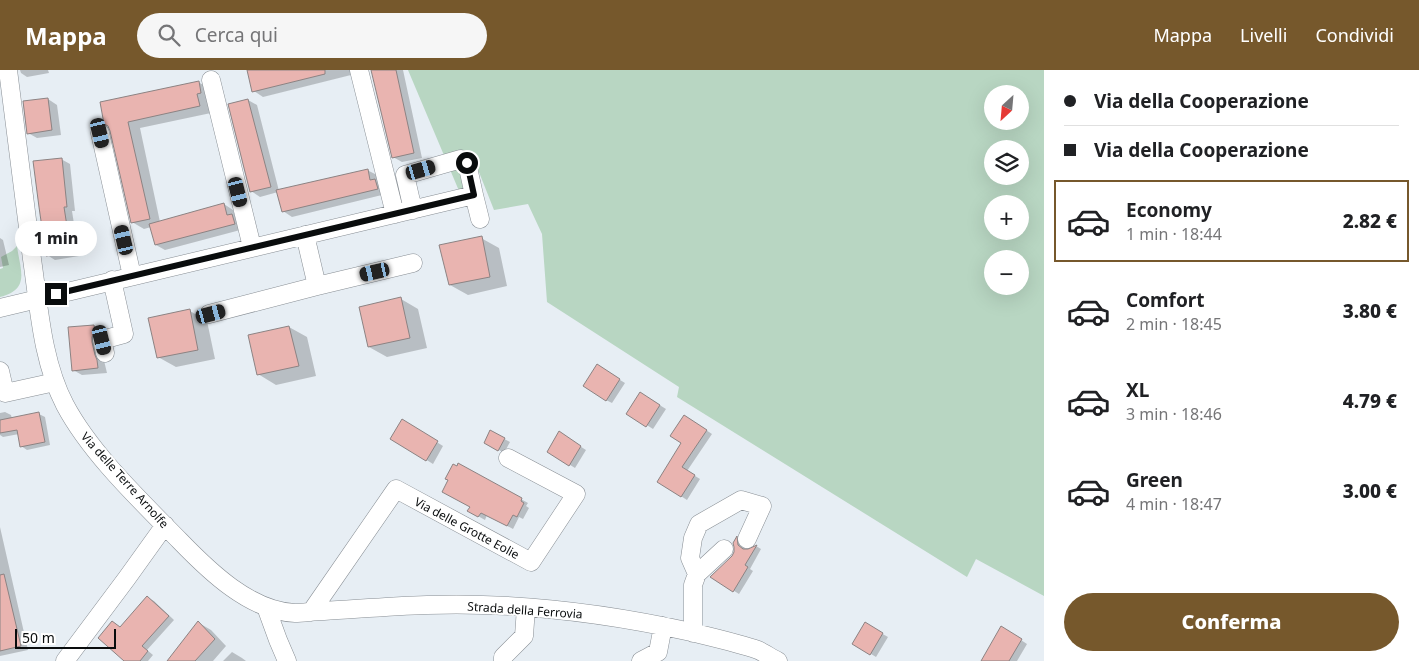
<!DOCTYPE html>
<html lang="it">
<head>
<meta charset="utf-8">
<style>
  :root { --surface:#fff; --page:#f6f6f6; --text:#202124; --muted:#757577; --line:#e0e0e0; --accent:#76582c }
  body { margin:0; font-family:"Noto Sans",sans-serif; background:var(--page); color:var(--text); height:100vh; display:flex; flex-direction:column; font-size:19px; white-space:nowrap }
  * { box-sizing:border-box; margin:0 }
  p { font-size:16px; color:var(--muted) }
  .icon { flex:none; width:28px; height:28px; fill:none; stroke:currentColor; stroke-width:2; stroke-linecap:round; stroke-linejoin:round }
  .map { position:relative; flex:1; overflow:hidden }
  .panel { display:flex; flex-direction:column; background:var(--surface); width:375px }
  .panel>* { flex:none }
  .top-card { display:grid; align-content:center; height:110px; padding:0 20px; background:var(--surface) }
  .needle { width:32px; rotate:206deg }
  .buttons { position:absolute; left:984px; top:15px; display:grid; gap:10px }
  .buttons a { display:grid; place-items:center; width:45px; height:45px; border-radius:50%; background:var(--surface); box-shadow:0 5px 20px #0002; font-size:25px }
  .scale { position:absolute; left:15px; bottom:12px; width:101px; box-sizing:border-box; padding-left:5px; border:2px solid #090c0d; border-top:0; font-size:14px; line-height:18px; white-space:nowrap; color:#090c0d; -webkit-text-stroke:4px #fff; paint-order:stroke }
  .end { position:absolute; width:22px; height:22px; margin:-11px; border:6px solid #090c0d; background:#fff; box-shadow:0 0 0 2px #fff }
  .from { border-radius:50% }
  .bubble { position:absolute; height:35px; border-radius:18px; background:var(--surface); box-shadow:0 5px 20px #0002; font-size:16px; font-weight:800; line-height:35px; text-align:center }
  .car { position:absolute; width:15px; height:30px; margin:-15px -8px; border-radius:6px; box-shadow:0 0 4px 1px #0007; background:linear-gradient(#222 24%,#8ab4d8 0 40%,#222 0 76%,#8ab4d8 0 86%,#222 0) }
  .top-card b { display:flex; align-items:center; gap:18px; height:48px; font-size:19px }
  .top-card b+b { border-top:1px solid var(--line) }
  .top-card i { width:12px; height:12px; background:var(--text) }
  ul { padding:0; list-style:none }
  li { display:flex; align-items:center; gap:15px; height:82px; margin:0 10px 8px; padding:0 10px; border:2px solid transparent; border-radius:0px }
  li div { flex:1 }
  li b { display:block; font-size:19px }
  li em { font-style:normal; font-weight:800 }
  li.selected { border-color:var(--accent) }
  li>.icon { width:45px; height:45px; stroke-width:1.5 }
  .primary-button { display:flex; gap:10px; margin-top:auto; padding:10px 20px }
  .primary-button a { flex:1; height:58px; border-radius:30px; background:var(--accent); color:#fff; font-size:20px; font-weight:800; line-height:58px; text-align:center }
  header { display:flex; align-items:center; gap:30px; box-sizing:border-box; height:70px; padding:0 25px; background:var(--accent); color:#fff }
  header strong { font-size:24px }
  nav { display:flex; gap:28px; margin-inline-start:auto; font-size:18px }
  .search { width:350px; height:45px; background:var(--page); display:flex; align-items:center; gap:12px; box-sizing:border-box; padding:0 18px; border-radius:28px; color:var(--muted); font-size:19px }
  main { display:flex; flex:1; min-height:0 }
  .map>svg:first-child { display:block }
  .green { fill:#b8d6c2; fill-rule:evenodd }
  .shadow { fill:#0003 }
  .building { fill:#e9b4b0; stroke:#8c8383 }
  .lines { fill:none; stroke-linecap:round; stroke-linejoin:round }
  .minor-casing { stroke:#888e94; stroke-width:19 }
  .minor { stroke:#fff; stroke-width:18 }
  .route { stroke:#090c0d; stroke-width:6 }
  .labels { text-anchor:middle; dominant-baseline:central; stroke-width:4; stroke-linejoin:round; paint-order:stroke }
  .street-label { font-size:12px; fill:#090c0d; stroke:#fff }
</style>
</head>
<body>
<header>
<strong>Mappa</strong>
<div class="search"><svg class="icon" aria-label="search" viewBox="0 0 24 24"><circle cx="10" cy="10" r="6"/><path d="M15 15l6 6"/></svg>Cerca qui</div>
<nav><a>Mappa</a><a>Livelli</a><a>Condividi</a></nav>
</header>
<main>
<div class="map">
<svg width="1044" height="591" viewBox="0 0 1044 591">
  <rect width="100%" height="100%" fill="#e7eef4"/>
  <path class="green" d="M408,0h636v526l-68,-37 -9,18 -290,-180 2,-10 -132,-85 -5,-68 -14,-30 -34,6 -21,-53 -11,41zM992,24h28v27h-28zM992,79h28v27h-28zM992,134h28v27h-28zM992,189h28v27h-28z
    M17,176c3,24 14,43 -17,51v-28l3,-1 -2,-11 11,-6z"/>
  <path class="shadow" d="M20,0h28l1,3 -22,4 -6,-4z
    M248,0h102l1,5 -88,22 -9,-6z
    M372,0h31l19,88 -20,4 -9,-5z
    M198,12l13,7v24l-71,15 20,94 64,-18 9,6 2,6 6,4 3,9 -79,21 -9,-5 -5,-18 -7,2 -12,-7 -20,-92z
    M48,29l9,6 4,30 -24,3 -9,-5z
    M248,30l9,5 22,86 88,-21 10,5 9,19 -94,23 -9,-6 -5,-19 -18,5 -9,-6z
    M61,89l9,5 5,47h-3l7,45 -24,4 -8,-5z
    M0,168l3,2 6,25 -9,2z
    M481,168l18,10 8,38 -39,9 -18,-10z
    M401,229l17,10 9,39 -40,9 -18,-10z
    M190,241l17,10 8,38 -39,8 -18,-10z
    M93,256l10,5 -2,17 6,25 -25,2 -9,-5z
    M289,257l18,10 9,39 -40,9 -18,-11z
    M597,296l28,17 -13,20 -6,-3z
    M640,323l26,16 -13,20 -25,-16z
    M5,342l6,3 1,4 27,-5 6,3 5,28 -23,5 -6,-4 -2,-12 -16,3 -3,-2v-22z
    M691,350l21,14 -25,37 13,8 -13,21 -28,-18 24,-39z
    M403,351l40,25 -10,18 -41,-26z
    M491,362l19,10 -6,11 -18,-11z
    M559,363l27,17 -11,18 -26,-16z
    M459,395l69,38 -2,3 3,2 -6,11 -4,-2 -6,12 -26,-14 -2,5 -16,-9 2,-4 -14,-39z
    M0,457l28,123 -28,6z
    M737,468l6,3 2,9 11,-4 5,3 -11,20 3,2 -14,23 -27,-17 21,-20 2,-5 -1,-9z
    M148,528l6,3 20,19 -27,30 6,5 -5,6h-22l-5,-33z
    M199,553l12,7 15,16 -13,15h-45z
    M865,554l23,13 -12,20 -23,-14z
    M1007,561l20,13 -10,17h-32z
    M232,582l10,6 4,3h-23z"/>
  <path class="building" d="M247,0h78v4l-73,18z
    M371,0h25l18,83 -22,5z
    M199,11l2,12 -4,1 3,12 -72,16 22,97 -19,4 -21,-92 -2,-5 -4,-2 -4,-22z
    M48,28l4,32 -25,4 -4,-33z
    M248,29l23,88 -21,5 -22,-88z
    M62,88l5,49h-3l7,45 -25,4 -7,-49 -6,-46z
    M368,99l2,11 5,-1 3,10 -96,23 -6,-22z
    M224,133l3,12 5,-1 3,10 -80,21 -6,-21z
    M482,166l8,41 -41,8 -10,-40z
    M401,227l9,41 -42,9 -9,-40z
    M190,239l8,41 -41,8 -9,-40z
    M94,255l1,7 -3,5v5l3,13 2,5 1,8 -26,3 -4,-44z
    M289,256l10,40 -42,9 -9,-40z
    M597,294l23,15 -14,22 -23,-15z
    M640,322l20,13 -14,22 -20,-13z
    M39,342l6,30 -25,5 -3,-17 -17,3v-13z
    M684,345l23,15 -25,37 13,8 -14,22 -24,-15 24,-39 -11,-7z
    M402,349l36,22 -12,20 -36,-22z
    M490,360l15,8 -7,13 -14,-8z
    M559,361l22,15 -12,20 -22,-14z
    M458,393l64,35 -1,3 3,2 -7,14 -4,-2 -6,11 -26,-13 -3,4 -11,-6 3,-4 -28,-15 6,-12 -3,-1 8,-15 4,2z
    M737,466l1,9 5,4h5l9,-4 -12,20 3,2 -15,25 -23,-15 22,-21 2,-4v-5l-1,-4z
    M4,504l17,72 -21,5v-76z
    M147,526l22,20 -27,30 6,5 -8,10h-16l-26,-23 14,-17 8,6z
    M198,551l17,18 -20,22h-28z
    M865,552l18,11 -13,22 -18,-11z
    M1001,556l21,13 -13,22h-28z"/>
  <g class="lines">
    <defs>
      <path id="minor" d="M8,0c8,63 16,126 24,189 7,48 10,102 33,146 26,49 76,96 115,136 29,30 70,70 115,72 9,0 19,-2 29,-2 34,-2 69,-5 103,-6 88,-3 178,8 264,27 20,5 47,11 67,18 7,3 13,8 20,11
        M359,0l36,144
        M211,10l41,167
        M100,63l32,143
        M474,125l6,24
        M305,165l12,51
        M0,238l474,-113 -7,-32 -6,-4 -56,16 8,35
        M209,244l108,-28 96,-23
        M105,283l-3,-13 22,-6 -12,-54
        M0,301l5,22 50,-11
        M697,504l27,-25
        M266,537l12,33 9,21
        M311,542l85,-123 135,73 45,-68 -68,-36
        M693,563v-48l4,-11 -7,-16 3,-20 6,-14 42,-24 21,6 -15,33
        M65,591l62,-83 38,-53
        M503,591v-4l21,-21 2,-28
        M641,591l17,-9 5,-26"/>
    </defs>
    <use href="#minor" class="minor-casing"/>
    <use href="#minor" class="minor"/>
  </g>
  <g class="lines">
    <path class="route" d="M56,224l418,-99 -7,-32"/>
  </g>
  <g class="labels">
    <g class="street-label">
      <text transform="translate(125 410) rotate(48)">Via delle Terre Arnolfe</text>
      <text transform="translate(467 458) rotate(28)">Via delle Grotte Eolie</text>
      <text transform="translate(525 540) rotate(4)">Strada della Ferrovia</text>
    </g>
  </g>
</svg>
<div class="buttons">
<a><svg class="needle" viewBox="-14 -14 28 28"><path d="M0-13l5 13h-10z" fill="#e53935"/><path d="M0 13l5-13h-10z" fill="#757577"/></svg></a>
<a><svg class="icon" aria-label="layers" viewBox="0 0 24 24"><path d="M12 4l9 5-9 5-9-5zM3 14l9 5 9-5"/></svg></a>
<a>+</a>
<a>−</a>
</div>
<div class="scale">50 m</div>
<i class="end from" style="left:467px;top:93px"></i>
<i class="end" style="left:56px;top:224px"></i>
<div class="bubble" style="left:15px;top:151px;width:82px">1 min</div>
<i class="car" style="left:100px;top:63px;rotate:167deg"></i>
<i class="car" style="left:421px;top:100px;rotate:74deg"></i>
<i class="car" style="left:238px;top:122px;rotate:166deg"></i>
<i class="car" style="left:124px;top:170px;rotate:347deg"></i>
<i class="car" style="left:375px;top:202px;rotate:257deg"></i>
<i class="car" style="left:211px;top:244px;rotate:75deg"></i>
<i class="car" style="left:102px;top:270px;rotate:166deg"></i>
</div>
<section class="panel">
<div class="top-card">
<b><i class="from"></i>Via della Cooperazione</b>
<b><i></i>Via della Cooperazione</b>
</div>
<ul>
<li class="selected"><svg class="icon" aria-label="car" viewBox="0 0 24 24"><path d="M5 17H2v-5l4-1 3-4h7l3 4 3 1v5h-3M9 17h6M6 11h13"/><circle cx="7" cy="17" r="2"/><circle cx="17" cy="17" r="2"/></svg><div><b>Economy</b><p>1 min · 18:44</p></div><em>2.82 €</em></li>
<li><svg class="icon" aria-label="car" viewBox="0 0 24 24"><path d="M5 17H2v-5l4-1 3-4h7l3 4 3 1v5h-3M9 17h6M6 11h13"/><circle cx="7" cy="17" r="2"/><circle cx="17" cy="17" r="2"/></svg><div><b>Comfort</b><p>2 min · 18:45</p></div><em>3.80 €</em></li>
<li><svg class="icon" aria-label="car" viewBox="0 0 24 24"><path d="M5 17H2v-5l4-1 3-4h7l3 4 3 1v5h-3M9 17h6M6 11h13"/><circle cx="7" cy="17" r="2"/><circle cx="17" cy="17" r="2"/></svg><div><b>XL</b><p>3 min · 18:46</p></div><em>4.79 €</em></li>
<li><svg class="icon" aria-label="car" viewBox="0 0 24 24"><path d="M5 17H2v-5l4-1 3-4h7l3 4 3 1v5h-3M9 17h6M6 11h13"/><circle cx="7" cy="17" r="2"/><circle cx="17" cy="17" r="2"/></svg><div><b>Green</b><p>4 min · 18:47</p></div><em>3.00 €</em></li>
</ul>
<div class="primary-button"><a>Conferma</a></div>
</section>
</main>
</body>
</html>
